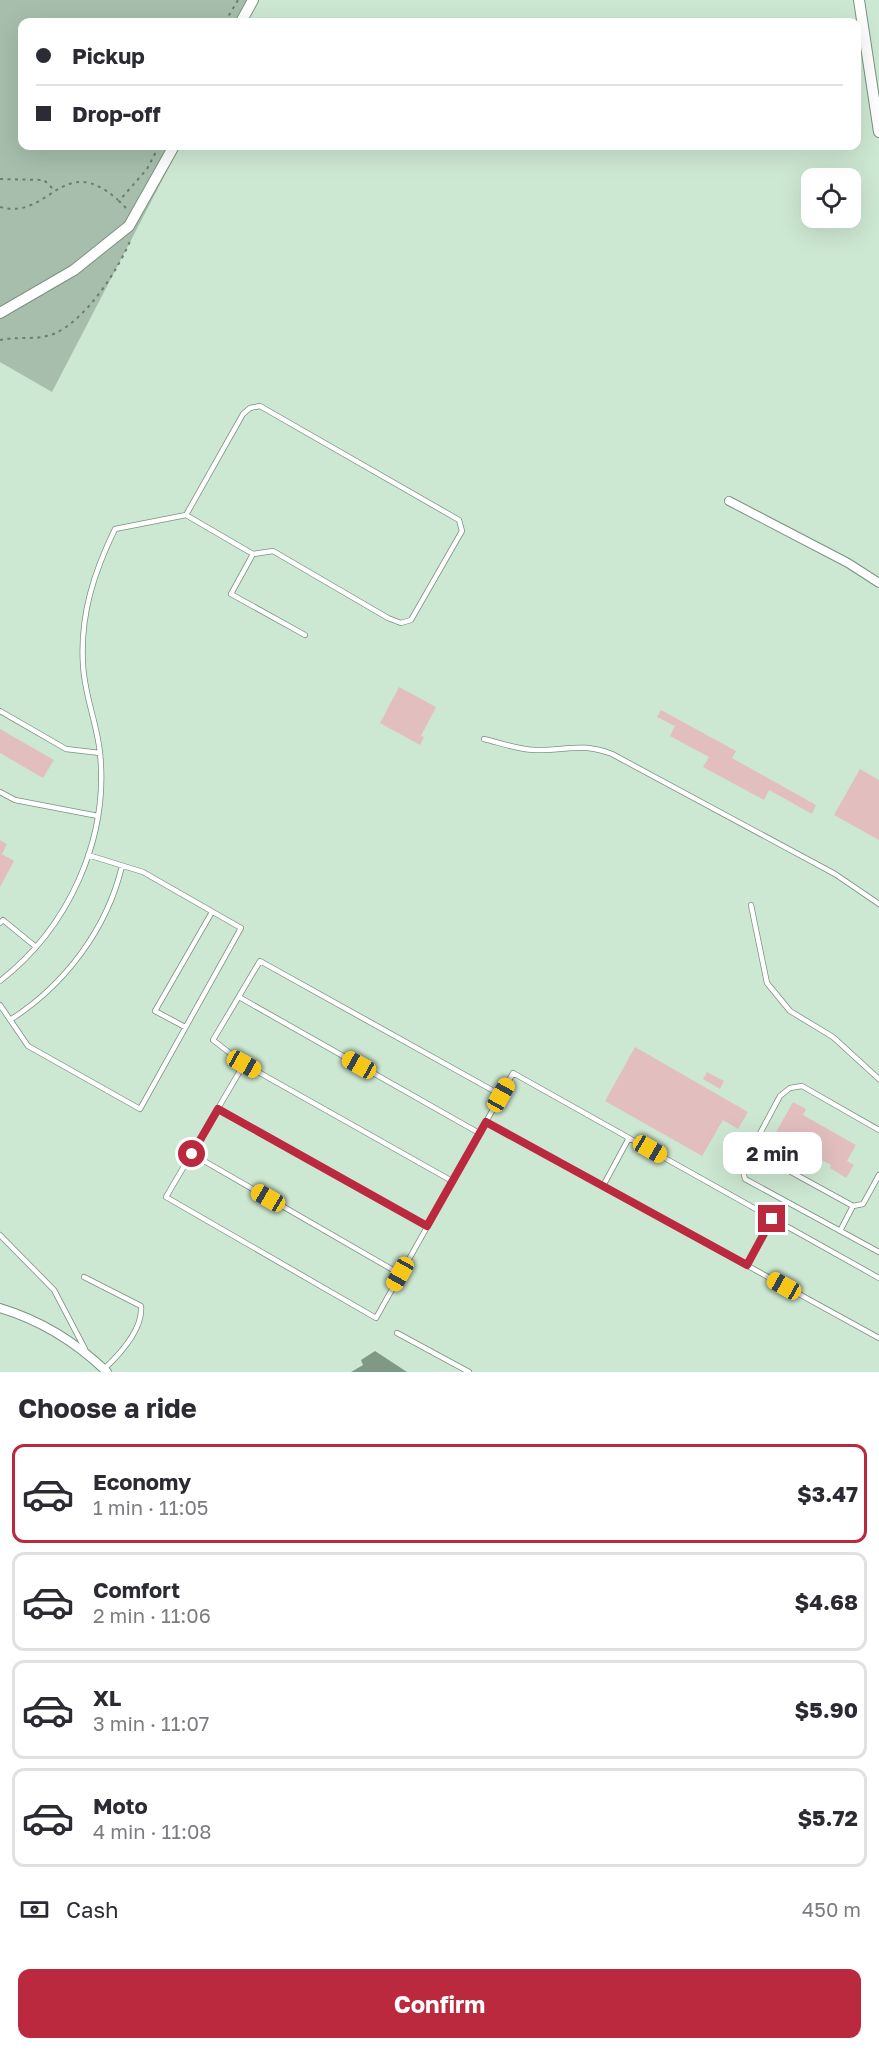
<!DOCTYPE html>
<html lang="en">
<head>
<meta charset="utf-8">
<style>
  :root { --surface:#fff; --page:#f2f2f3; --text:#2b2b33; --muted:#7c7c81; --line:#e1e1e2; --accent:#ba293e }
  body { margin:0; font-family:"Golos Text",sans-serif; background:var(--page); color:var(--text); height:100vh; display:flex; flex-direction:column; font-size:22px; white-space:nowrap }
  * { box-sizing:border-box; margin:0 }
  p { font-size:20px; color:var(--muted) }
  .icon { flex:none; width:33px; height:33px; fill:none; stroke:currentColor; stroke-width:2; stroke-linecap:round; stroke-linejoin:round }
  .map { position:relative; height:1372px; overflow:hidden }
  .panel { display:flex; flex-direction:column; background:var(--surface); flex:1 }
  .panel>* { flex:none }
  .guide { position:absolute; left:18px; top:18px; width:843px; height:132px; border-radius:12px; box-shadow:0 6px 24px #0002; display:grid; align-content:center; height:132px; padding:0 18px; background:var(--surface) }
  .controls { position:absolute; left:801px; top:168px; display:grid; gap:12px }
  .controls a { display:grid; place-items:center; width:60px; height:60px; border-radius:12px; background:var(--surface); box-shadow:0 6px 24px #0002; font-size:30px }
  .end { position:absolute; width:27px; height:27px; margin:-14px; border:8px solid #ba293e; background:#fff; box-shadow:0 0 0 3px #fff }
  .from { border-radius:50% }
  .bubble { position:absolute; height:42px; border-radius:12px; background:var(--surface); box-shadow:0 6px 24px #0002; font-size:20px; font-weight:700; line-height:42px; text-align:center }
  .car { position:absolute; width:18px; height:36px; margin:-18px -9px; border-radius:8px; box-shadow:0 0 4px 2px #0007; background:linear-gradient(#f5c518 24%,#345 0 40%,#f5c518 0 76%,#345 0 86%,#f5c518 0) }
  .guide b { display:flex; align-items:center; gap:21px; height:57px; font-size:22px }
  .guide b+b { border-top:2px solid var(--line) }
  .guide i { width:15px; height:15px; background:var(--text) }
  ul { padding:0; list-style:none }
  li { display:flex; align-items:center; gap:18px; height:99px; margin:0 12px 9px; padding:0 6px; border:3px solid var(--line); border-radius:12px }
  li div { flex:1 }
  li b { display:block; font-size:22px }
  li em { font-style:normal; font-weight:700 }
  li.current { border-color:var(--accent) }
  li>.icon { width:54px; height:54px; stroke-width:1.5 }
  h2 { padding:0 18px; font-size:27px; line-height:72px }
  .pay { display:flex; align-items:center; gap:15px; height:66px; padding:0 18px; font-size:22px }
  .pay p { margin-inline-start:auto }
  .primary-button { display:flex; gap:12px; margin-top:auto; padding:12px 18px }
  .primary-button a { flex:1; height:69px; border-radius:12px; background:var(--accent); color:#fff; font-size:24px; font-weight:700; line-height:69px; text-align:center }
  .map>svg:first-child { display:block }
  .green { fill:#a7beac }
  .water { fill:#809985 }
  .building { fill:#e2bfbe }
  .lines { fill:none; stroke-linecap:round; stroke-linejoin:round }
  .service-casing { stroke:#79927f; stroke-width:6 }
  .minor-casing { stroke:#79927f; stroke-width:10 }
  .tertiary-casing { stroke:#79927f; stroke-width:12 }
  .path { stroke:#6b7e6f; stroke-width:2; stroke-dasharray:3 4.5; stroke-linecap:butt }
  .service { stroke:#fff; stroke-width:4.5 }
  .minor { stroke:#fff; stroke-width:8 }
  .tertiary { stroke:#fff; stroke-width:10 }
  .route { stroke:#ba293e; stroke-width:8 }
</style>
</head>
<body>
<div class="map">
<svg width="879" height="1372" viewBox="0 0 879 1372">
  <rect width="100%" height="100%" fill="#cde8d2"/>
  <path class="green" d="M0,0h256l-11,22h-223v124h158l-128,246 -52,-30z"/>
  <path class="water" d="M375,1351l32,21h-56l12,-7 -2,-5z"/>
  <path class="building" d="M399,687l37,20 -15,29 3,1 -4,8 -40,-22z
    M661,710l75,41 -4,7 84,47 -4,9 -43,-24 -5,10 -61,-33 6,-10 -39,-21 5,-10 -18,-9z
    M0,729l54,31 -11,18 -43,-25z
    M860,769l19,11v60l-45,-25z
    M0,840l7,4 -5,10 12,7 -14,26z
    M635,1047l113,65 -10,17 -15,-9 -21,36 -97,-55z
    M707,1072l17,9 -4,8 -17,-10z
    M793,1102l13,7 -3,6 53,30 -9,16 7,4 -8,13 -16,-10 1,-3 -56,-31z"/>
  <g class="lines">
    <defs>
      <path id="service" d="M253,554l-22,40 74,41
        M0,711l66,38 34,4
        M484,739c17,4 35,11 52,11 31,1 44,-8 76,4l223,120 44,30
        M0,792l15,8 83,16
        M751,905l16,78 23,28 43,26 46,42
        M0,923l3,-3 33,27
        M0,981c68,-53 109,-141 100,-228 -3,-30 -16,-59 -17,-89 -3,-49 11,-92 32,-135l71,-14 57,-101 7,-6 10,-2 199,114 3,11 -51,89 -10,3 -13,-5 -115,-67 -20,3 -67,-39
        M239,997l240,136
        M0,1005l28,41 112,63 101,-181 -98,-56 -55,-17
        M10,1020c55,-35 97,-91 112,-154
        M185,1027l-30,-16 57,-99
        M244,1064l208,117
        M501,1095l-241,-134 -47,79 31,24 -78,133 210,121 125,-223 12,-22 366,205
        M218,1109l209,117
        M486,1122l393,216
        M879,1130l-77,-44 -12,2 -10,8 -38,71 3,12 134,73
        M751,1150l102,56
        M192,1154l208,120
        M603,1186l26,-48
        M840,1231l13,-25 10,-2 16,-29
        M0,1235l54,55 31,59
        M747,1265l25,-46
        M84,1277l57,29c2,23 -21,48 -37,63
        M397,1333l72,39"/>
      <path id="minor" d="M729,501l119,62 31,20
        M0,1308c40,12 77,35 107,64"/>
      <path id="tertiary" d="M859,0l20,132
        M241,22l12,-22
        M0,313l74,-43 55,-44 45,-80"/>
    </defs>
    <use href="#service" class="service-casing"/>
    <use href="#minor" class="minor-casing"/>
    <use href="#tertiary" class="tertiary-casing"/>
    <path class="path" d="M225,22l13,-22
      M0,179l44,1 11,11
      M0,207c50,14 62,-57 118,-7
      M126,208l-7,-7 28,-32 12,-23
      M0,340c18,-4 38,1 56,-7 32,-16 62,-63 75,-94"/>
    <use href="#service" class="service"/>
    <use href="#minor" class="minor"/>
    <use href="#tertiary" class="tertiary"/>
  </g>
  <g class="lines">
    <path class="route" d="M192,1154l26,-45 209,117 59,-104 261,143 25,-46"/>
  </g>
</svg>
<div class="controls">
<a><svg class="icon" aria-label="locate" viewBox="0 0 24 24"><circle cx="12" cy="12" r="6"/><path d="M12 2v4M12 18v4M2 12h4M18 12h4"/></svg></a>
</div>
<i class="end from" style="left:192px;top:1154px"></i>
<i class="end" style="left:772px;top:1219px"></i>
<div class="bubble" style="left:723px;top:1132px;width:99px">2 min</div>
<i class="car" style="left:244px;top:1064px;rotate:119deg"></i>
<i class="car" style="left:359px;top:1065px;rotate:299deg"></i>
<i class="car" style="left:501px;top:1095px;rotate:29deg"></i>
<i class="car" style="left:650px;top:1149px;rotate:120deg"></i>
<i class="car" style="left:268px;top:1198px;rotate:300deg"></i>
<i class="car" style="left:400px;top:1274px;rotate:209deg"></i>
<i class="car" style="left:784px;top:1286px;rotate:299deg"></i>
<div class="guide">
<b><i class="from"></i>Pickup</b>
<b><i></i>Drop-off</b>
</div>
</div>
<section class="panel">
<h2>Choose a ride</h2>
<ul>
<li class="current"><svg class="icon" aria-label="car" viewBox="0 0 24 24"><path d="M5 17H2v-5l4-1 3-4h7l3 4 3 1v5h-3M9 17h6M6 11h13"/><circle cx="7" cy="17" r="2"/><circle cx="17" cy="17" r="2"/></svg><div><b>Economy</b><p>1 min · 11:05</p></div><em>$3.47</em></li>
<li><svg class="icon" aria-label="car" viewBox="0 0 24 24"><path d="M5 17H2v-5l4-1 3-4h7l3 4 3 1v5h-3M9 17h6M6 11h13"/><circle cx="7" cy="17" r="2"/><circle cx="17" cy="17" r="2"/></svg><div><b>Comfort</b><p>2 min · 11:06</p></div><em>$4.68</em></li>
<li><svg class="icon" aria-label="car" viewBox="0 0 24 24"><path d="M5 17H2v-5l4-1 3-4h7l3 4 3 1v5h-3M9 17h6M6 11h13"/><circle cx="7" cy="17" r="2"/><circle cx="17" cy="17" r="2"/></svg><div><b>XL</b><p>3 min · 11:07</p></div><em>$5.90</em></li>
<li><svg class="icon" aria-label="car" viewBox="0 0 24 24"><path d="M5 17H2v-5l4-1 3-4h7l3 4 3 1v5h-3M9 17h6M6 11h13"/><circle cx="7" cy="17" r="2"/><circle cx="17" cy="17" r="2"/></svg><div><b>Moto</b><p>4 min · 11:08</p></div><em>$5.72</em></li>
</ul>
<div class="pay"><svg class="icon" aria-label="cash" viewBox="0 0 24 24"><path d="M3 7h18v10H3z"/><circle cx="12" cy="12" r="2"/></svg>Cash<p>450 m</p></div>
<div class="primary-button"><a>Confirm</a></div>
</section>
</body>
</html>
